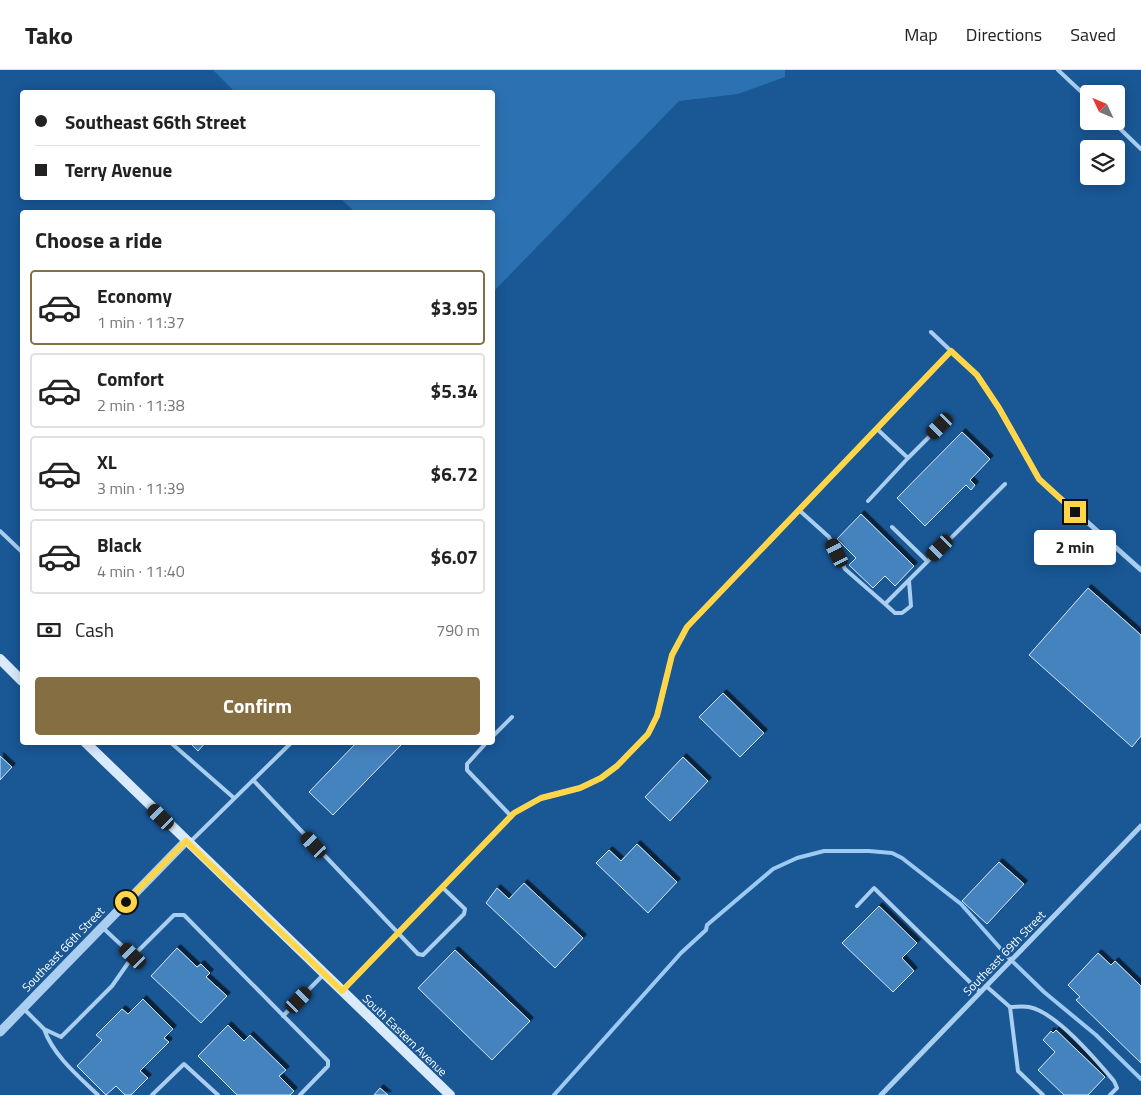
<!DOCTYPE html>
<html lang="en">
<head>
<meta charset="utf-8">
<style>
  :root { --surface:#fff; --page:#f6f6f6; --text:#222; --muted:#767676; --line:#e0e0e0; --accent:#856e42 }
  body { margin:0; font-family:"Titillium Web",sans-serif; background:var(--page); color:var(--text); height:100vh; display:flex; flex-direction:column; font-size:19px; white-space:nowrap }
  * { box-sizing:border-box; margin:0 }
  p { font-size:16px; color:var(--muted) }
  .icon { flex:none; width:28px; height:28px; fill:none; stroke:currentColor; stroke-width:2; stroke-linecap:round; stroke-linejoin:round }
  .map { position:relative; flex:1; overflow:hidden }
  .details { position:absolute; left:20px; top:140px; width:475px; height:535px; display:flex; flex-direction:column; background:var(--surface); border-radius:5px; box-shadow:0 2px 12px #0003 }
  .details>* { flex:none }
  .guide { position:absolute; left:20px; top:20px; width:475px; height:110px; border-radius:5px; box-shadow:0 2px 12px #0003; display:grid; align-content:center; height:110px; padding:0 15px; background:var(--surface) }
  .needle { width:32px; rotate:314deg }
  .controls { position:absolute; left:1080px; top:15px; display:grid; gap:10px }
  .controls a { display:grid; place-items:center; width:45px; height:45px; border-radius:5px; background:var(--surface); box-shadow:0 2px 12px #0003; font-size:25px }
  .end { position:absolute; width:22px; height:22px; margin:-11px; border:6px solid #ffd54a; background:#111; box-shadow:0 0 0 2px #111 }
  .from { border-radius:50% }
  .bubble { position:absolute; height:35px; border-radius:5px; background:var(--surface); box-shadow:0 2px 12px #0003; font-size:16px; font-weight:700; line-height:35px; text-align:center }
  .car { position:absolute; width:15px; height:30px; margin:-15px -8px; border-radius:6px; box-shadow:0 0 4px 1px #0007; background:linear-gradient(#222 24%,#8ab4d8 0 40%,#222 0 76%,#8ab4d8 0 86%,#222 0) }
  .guide b { display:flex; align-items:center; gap:18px; height:48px; font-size:19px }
  .guide b+b { border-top:1px solid var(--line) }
  .guide i { width:12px; height:12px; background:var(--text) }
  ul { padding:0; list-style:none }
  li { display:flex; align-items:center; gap:15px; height:75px; margin:0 10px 8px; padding:0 5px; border:2px solid var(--line); border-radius:5px }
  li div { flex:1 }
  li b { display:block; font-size:19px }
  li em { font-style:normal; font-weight:700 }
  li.on { border-color:var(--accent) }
  li>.icon { width:45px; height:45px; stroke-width:1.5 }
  h2 { padding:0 15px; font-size:22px; line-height:60px }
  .pay { display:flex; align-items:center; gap:12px; height:55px; padding:0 15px; font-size:19px }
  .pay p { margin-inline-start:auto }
  .action { display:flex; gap:10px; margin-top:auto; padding:10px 15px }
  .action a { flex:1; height:58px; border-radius:5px; background:var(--accent); color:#fff; font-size:20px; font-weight:700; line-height:58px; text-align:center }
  header { display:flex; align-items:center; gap:30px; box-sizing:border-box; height:70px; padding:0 25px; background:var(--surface); border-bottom:1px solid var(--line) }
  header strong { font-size:24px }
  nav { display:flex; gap:28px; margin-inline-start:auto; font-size:18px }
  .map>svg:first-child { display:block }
  .green { fill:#2c72b3 }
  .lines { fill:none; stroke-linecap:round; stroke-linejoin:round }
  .stream { stroke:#9dcaf2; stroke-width:4 }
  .building { fill:#4583be; stroke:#d1e7fb; filter:url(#shadow) }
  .service { stroke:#aacef0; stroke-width:4 }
  .minor { stroke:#aacef0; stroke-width:5 }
  .tertiary { stroke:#aacef0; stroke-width:9 }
  .secondary { stroke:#d8eafb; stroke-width:10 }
  .route { stroke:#ffd54a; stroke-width:6 }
  .labels { text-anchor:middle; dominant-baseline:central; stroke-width:4.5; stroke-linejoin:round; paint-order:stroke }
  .street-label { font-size:12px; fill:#fff; stroke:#195795 }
</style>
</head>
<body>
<header>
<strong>Tako</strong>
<nav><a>Map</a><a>Directions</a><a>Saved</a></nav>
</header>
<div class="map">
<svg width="1141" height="1025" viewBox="0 0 1141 1025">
  <defs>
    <filter id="shadow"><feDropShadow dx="3.5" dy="-3.5" stdDeviation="0" flood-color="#0009"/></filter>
  </defs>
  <rect width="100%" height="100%" fill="#195795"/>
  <path class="green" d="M213,0h572v7l-47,17 -59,7 -186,191 -1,-80h-137l-15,-14h152v-106h-257z"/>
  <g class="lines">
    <path class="stream" d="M554,1025l127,-142 25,-23 1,-5 66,-56 24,-11 27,-7h45l23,2 10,5 59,46 47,53 36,35 52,43 45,44"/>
  </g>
  <path class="building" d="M962,362l28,27 -20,21 5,5 -4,5 -5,-5 -41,41 -28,-28z
    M861,444l53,52 -19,20 -10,-10 -12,12 -24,-23 7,-7 -19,-19z
    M1088,518l53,47v101l-9,11 -103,-92z
    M723,623l41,40 -24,24 -41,-40z
    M189,672h17l-8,9z
    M357,672l45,2 -69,71 -24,-23z
    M0,686l12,11 -12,13z
    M683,687l25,24 -38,40 -25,-24z
    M637,774l40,38 -29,31 -52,-50 13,-13 12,11z
    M999,792l25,22 -37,40 -25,-23z
    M524,813l59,55 -28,30 -69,-65 11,-15 12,11z
    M879,836l38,37 -15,15 12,13 -21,21 -51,-49z
    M177,878l20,19 4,-3 9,9 -4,4 21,19 -26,27 -50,-47z
    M455,880l75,71 -38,39 -74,-72z
    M1098,883l13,12 4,-4 26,25v77l-65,-63 4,-3 -12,-12z
    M143,929l30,30 -9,9 5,4 -29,29 8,7 -17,17h-6l-9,-9 -10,9 -29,-29 25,-26 -6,-5 26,-26 6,5z
    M228,955l16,16 6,-6 36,35 -7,6 15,15 -4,4h-53l-39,-39z
    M1056,960l49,47 -17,18h-24l-26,-25 17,-18 -12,-12 8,-9 2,2z
    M380,1018l8,7h-14z"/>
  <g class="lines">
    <path class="service" d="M1058,0l31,29
      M1112,51l29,28
      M931,262l20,19
      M877,359l31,29 32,-32
      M868,431l40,-43
      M799,440l30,27 16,32 40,35 120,-120
      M892,457l35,34
      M0,461l22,21
      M885,534l10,9h7l9,-7 -2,-25
      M492,667l20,-20
      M170,672l64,56
      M487,672l-20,22v6l44,46
      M253,710l165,174 5,1 41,-41 1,-5 -22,-21
      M190,772l102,-100
      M857,836l17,-18 106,104
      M102,857l31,29 41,-41h10l144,146v5l-28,29
      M986,916l24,21c6,0 13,-1 19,0 27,5 67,53 85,74l3,7 -7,7
      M1010,937l8,64 25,24
      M23,938l21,21 17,8 51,-51 21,-30
      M283,946l41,-42
      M44,959c9,26 34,47 54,66
      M152,1025l32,-31 34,31"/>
    <path class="minor" d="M342,921l172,-178 27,-15 39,-10 21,-10 16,-12 31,-32 9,-18 15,-61 15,-28 264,-276 26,24 22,33 40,71 102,91
      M881,1025l260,-269"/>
    <path class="tertiary" d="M0,962l186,-191"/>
    <path class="secondary" d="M0,589l22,22
      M85,672l365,353"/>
  </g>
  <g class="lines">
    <path class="route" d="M126,832l60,-61 156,150 172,-178 27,-15 39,-10 21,-10 16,-12 31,-32 9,-18 15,-61 15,-28 264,-276 26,24 22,33 40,71 36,33"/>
  </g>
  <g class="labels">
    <g class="street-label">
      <text transform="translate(63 879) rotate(-46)">Southeast 66th Street</text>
      <text transform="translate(1004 883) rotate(-46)">Southeast 69th Street</text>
      <text transform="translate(405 965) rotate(44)">South Eastern Avenue</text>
    </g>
  </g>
</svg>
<div class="controls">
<a><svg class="needle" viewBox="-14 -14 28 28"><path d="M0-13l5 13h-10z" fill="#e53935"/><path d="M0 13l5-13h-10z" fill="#767676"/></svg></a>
<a><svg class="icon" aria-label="layers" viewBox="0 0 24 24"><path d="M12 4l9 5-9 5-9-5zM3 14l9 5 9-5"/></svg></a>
</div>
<i class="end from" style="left:126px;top:832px"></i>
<i class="end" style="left:1075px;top:442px"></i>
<div class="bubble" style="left:1034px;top:460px;width:82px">2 min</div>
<i class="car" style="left:940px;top:356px;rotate:225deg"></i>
<i class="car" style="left:940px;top:478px;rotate:225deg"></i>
<i class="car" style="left:837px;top:483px;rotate:333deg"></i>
<i class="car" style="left:161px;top:747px;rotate:314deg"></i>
<i class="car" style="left:314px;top:775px;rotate:317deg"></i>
<i class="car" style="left:133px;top:886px;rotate:314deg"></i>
<i class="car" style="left:299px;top:930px;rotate:44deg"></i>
<div class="guide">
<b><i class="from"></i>Southeast 66th Street</b>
<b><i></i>Terry Avenue</b>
</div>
<section class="details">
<h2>Choose a ride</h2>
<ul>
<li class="on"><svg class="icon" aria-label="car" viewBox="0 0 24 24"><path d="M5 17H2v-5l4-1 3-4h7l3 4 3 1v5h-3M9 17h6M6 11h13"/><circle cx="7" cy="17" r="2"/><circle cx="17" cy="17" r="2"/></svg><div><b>Economy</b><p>1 min · 11:37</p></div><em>$3.95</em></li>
<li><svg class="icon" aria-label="car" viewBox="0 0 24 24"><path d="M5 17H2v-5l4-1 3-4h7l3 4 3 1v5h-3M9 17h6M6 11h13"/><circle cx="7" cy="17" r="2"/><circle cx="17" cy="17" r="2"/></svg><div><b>Comfort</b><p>2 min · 11:38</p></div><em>$5.34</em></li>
<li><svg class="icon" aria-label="car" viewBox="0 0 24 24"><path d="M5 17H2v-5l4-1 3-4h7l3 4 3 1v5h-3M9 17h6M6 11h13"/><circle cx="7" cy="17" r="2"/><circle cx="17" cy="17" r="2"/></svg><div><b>XL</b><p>3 min · 11:39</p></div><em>$6.72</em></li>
<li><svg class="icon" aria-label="car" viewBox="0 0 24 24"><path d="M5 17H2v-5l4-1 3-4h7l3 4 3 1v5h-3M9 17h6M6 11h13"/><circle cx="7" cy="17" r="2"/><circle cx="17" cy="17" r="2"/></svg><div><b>Black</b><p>4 min · 11:40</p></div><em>$6.07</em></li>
</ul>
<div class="pay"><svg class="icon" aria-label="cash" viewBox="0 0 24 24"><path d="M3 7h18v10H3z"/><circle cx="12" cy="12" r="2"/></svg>Cash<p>790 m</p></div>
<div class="action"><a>Confirm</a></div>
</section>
</div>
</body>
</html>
